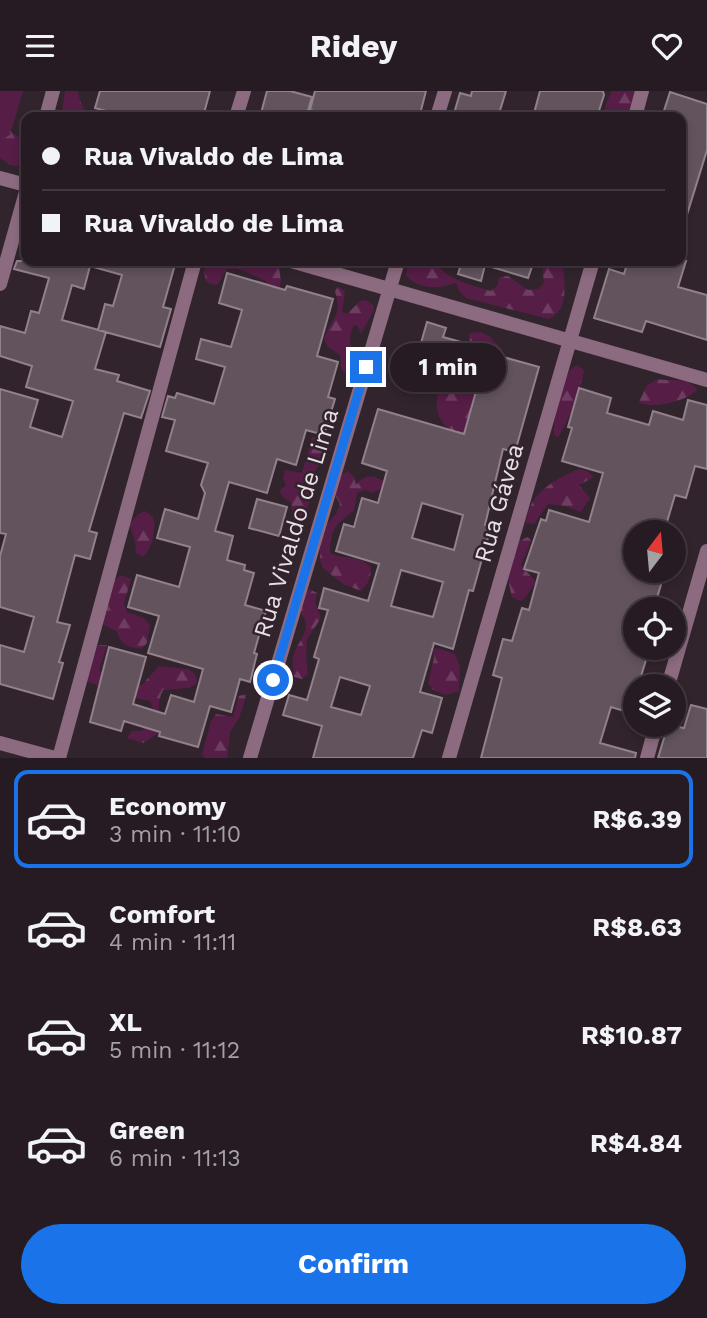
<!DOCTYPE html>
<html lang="en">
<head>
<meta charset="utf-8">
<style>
  :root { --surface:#261b22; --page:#2e242a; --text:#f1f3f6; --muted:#a4a1a5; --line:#423940; --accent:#1a73e8 }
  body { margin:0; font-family:"Work Sans",sans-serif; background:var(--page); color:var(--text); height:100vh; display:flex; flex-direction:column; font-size:26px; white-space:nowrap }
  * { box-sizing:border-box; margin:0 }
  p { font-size:23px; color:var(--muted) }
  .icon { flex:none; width:38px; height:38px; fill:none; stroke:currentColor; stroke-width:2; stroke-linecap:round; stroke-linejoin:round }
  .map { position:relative; height:667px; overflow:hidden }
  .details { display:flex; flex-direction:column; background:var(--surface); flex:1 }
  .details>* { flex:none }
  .banner { position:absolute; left:21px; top:21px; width:665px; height:154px; border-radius:14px; box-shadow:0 4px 10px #0003,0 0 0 2px var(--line); display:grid; align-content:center; height:154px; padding:0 21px; background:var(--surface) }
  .needle { width:46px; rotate:16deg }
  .tools { position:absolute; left:623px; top:429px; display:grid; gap:14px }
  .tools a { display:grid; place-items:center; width:63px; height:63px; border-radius:50%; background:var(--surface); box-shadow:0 4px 10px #0003,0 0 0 2px var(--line); font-size:35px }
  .end { position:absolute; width:32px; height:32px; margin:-16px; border:9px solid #1a73e8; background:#fff; box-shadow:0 0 0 4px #fff }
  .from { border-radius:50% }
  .bubble { position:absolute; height:49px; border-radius:24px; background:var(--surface); box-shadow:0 4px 10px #0003,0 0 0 2px var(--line); font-size:23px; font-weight:700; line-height:49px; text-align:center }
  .banner b { display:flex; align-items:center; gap:24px; height:66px; font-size:26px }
  .banner b+b { border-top:2px solid var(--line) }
  .banner i { width:18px; height:18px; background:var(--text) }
  ul { padding:12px 0 0; list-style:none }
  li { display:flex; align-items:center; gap:21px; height:98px; margin:0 14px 10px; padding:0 7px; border:4px solid transparent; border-radius:14px }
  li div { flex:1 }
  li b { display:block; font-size:26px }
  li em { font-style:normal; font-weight:700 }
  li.on { border-color:var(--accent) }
  li>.icon { width:63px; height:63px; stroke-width:1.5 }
  .primary-button { display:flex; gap:14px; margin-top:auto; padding:14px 21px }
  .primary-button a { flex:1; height:80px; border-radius:42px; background:var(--accent); color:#fff; font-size:28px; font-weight:700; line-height:80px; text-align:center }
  header { display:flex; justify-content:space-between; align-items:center; height:91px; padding:0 21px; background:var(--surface); font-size:32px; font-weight:700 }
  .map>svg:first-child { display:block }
  .grass { fill:#561d46 }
  .forest { fill:url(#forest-firs) }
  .building { fill:#62535d; stroke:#92818c; stroke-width:2; fill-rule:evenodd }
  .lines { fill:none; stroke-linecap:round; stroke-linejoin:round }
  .street { stroke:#8c6b80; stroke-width:14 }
  .route { stroke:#1a73e8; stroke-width:9 }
  .labels { text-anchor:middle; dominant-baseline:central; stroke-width:5; stroke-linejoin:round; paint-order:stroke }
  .street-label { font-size:24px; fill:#e8dfe5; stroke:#32242d }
</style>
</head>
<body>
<header><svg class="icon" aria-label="menu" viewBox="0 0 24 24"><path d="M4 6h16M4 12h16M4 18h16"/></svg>Ridey<svg class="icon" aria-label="heart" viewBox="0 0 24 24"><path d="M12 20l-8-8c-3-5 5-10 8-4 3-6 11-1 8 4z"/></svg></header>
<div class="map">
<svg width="707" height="667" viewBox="0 0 707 667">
  <defs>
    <pattern id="forest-firs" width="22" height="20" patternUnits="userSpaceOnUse" patternTransform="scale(1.75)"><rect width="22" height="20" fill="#561d46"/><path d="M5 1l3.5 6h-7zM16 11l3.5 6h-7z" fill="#6e3d61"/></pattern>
  </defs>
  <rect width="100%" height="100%" fill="#32242d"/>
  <path class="grass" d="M0,0h23l-15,51 -8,-3z"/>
  <path class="forest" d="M65,0h13c1,11 6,21 16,26h-33z
    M612,0h25l-7,22 -4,4h-20l-2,-2 1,-9z
    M9,40c17,6 17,22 8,36l-8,-3 -9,-6v-20h5l6,-4z
    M207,170h71l3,20 -4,15 -11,-2v-13l-26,-12h-13l-9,15 -4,1 -8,-4 -2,-9z
    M408,170h28c4,16 40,26 55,30l7,-6 1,-8 9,-1 20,14 10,-1 6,-6 -2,-17 3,-5 18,2c1,20 7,46 -14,56l-83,-21 -6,-6 -4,-9c-19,6 -35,7 -50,-7z
    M338,196l7,4 -3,21 5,2 13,-13 6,-1 7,5 1,5 -13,24 -3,-8 -4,-1c-6,9 -5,25 1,34l-3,14 -10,-2 -2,-16 -12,-8 -4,-8c7,-22 19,-21 11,-48z
    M480,241l9,4 13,13 -6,6 -16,50 -17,32c-21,-10 -31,-22 -24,-47 15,-8 32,-15 33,-35 0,-8 -4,-13 -2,-22z
    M577,274l7,5c-1,13 -18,58 -26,67l-4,-2c0,-18 5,-61 23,-70z
    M658,288c14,3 28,-3 39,10 -8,12 -47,21 -58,13l8,-17z
    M312,346h4c16,19 5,23 -4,39 -4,8 -1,20 -3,28 -2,5 -5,11 -7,16l-9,-1 -2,-17 -7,-4 -5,-7 7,-5 -3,-8 2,-8 17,3z
    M579,378l8,2 7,6 -15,8 11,13 -9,14 -16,-6 -17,-2 -14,20 -8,-1c2,-29 29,-44 53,-54z
    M348,380l6,6 2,8c8,-10 16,-11 27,-4l-2,8 -9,4 -7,-3 -8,3 -3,17c-17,15 -24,16 -24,43 14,7 29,2 41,14 0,11 -3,17 -10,24l-18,-7 -20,-16 -3,-8v-16l4,-17 12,-13 4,-10 -8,-14 7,-14z
    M145,420l8,6c4,10 -1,32 -10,40l-7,-4 -1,-13 -6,-15 8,-10z
    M528,446l3,4 -10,24 15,17 -12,17 -4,2 -8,-4 -6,-26 12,-30z
    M120,484l11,4 -7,24 3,9 17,6 6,7 -3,18 -6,6c-12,-2 -21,-4 -24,-17l-14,-8 -4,-7 9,-30z
    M309,498l8,4 -2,9 6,16 -14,21 -1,18 2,17 -6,5 -8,-2c0,-6 -2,-12 -1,-18 2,-18 23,-29 7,-47l6,-22z
    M99,554h8l-8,25c11,11 28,15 43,15l17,-19 29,3 7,5 2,9 -8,5 -26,2c-7,12 -2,29 -6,44l-14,9 -16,-5 5,-7h9l6,-6 6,-16 -3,-8 -25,-5 -39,-15 6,-31z
    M437,557l18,6 5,13 -1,24 -14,4 -12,-5 -5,-7 6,-25 -1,-8z
    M247,603l-8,24 -9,14 -3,26h-22l-3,-4 9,-33 5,-7 17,3 6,-21z"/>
  <path class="building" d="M100,0h110l-7,26h-75l-33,-9z
    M267,0h23l22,6 -6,20h-46z
    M315,0h111l-6,23 -10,-3 -1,6h-71l-28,-7z
    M472,0h34l-8,26h-45l7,-24 11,3z
    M540,0h63l1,4 -7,22h-64z
    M670,1l37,12v46l-22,71 -4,-1v-103h-19z
    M17,170h159l-13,46 8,2 -11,38 -62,-17 7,-26 8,2 9,-31 -32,-9 -6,23 -12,-4 -10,35 44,12 -11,37 24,6 -2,6 33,10 -9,27 -17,-5 -35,118 8,2 -7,26 -15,-4 -18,67 13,3 -11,37 4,1 -10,36 -53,-15v-39l24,7 10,-35 -34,-10v-51l6,-22 -6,-1v-144l38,11 -8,27 32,10 11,-36 -47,-14 6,-21 -32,-10v-30l25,7 6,-22 8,2 10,-35 -35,-9z
    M462,170h72l-6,17 -43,-13 -4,16 -23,-7z
    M628,170h58l-8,26 29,8v45l-61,-19 -4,11 -48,-14 15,-49 15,5z
    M227,182l58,17 2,-4 46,13 -16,57 21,6 -10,35 7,2 -11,36 -18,-5 -10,35 -19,-6 -10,34 -38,-11 -14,49 18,5 -6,24 18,5 -1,5 10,3 -9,32 21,6 -12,42 3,1 -7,28 -10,-3 -9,33 -21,-6 -12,41 -39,-11 1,-4 -36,-11 -3,10 -31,-9 19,-75 37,10 -13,47 32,10 6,-19 23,7 9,-33 -55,-16 11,-37 -31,-9 9,-32 42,12 11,-40 -33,-9 8,-29 33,10 7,-26 -4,-8 7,-22 -42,-12 9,-31 -13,-3 6,-21 7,2 2,-5 37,11 11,-37 -29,-8 5,-20 30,8 11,-37 -23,-7z
    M427,231l19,6 -3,9 29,8 -1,3 68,19 -24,85 -12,-3 -18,76 6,2 -18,64 -4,-1 -16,59 -19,-6 -14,49 22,6 -10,35 -10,-3 -9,28h-100l9,-32 -39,-11 6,-20 18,5 12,-41 -5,-2 14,-47 -9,-2 5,-20 44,13 11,-37 -43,-13 8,-27 10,3 8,-29 16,5 9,-32 -25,-8 16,-54 86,25 13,-46 -46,-13 5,-20 -17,-5zM422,412l41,12 -9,35 -42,-12zM401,479l42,12 -10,35 -42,-11zM340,586l30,9 -9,29 -30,-8z
    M579,297l32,10 -4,15 42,12 4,-14 30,9 5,-20 19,5v64l-12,-3 -9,32 -11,-3 -11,37h-29v39h30l-8,27 -6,-1 -2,7 -5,-2 -2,7h-7v38h15l-12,39h-3v11l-4,16 -20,-6 -11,36 36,10 -1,5h-154l21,-80 -9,-3 10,-36 9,2 10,-33 7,2 10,-37 -15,-4 17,-50 5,2 3,-11 40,12 14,-49 -41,-12 10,-33 -4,-1z
    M257,408l30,8 -8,29 -30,-8z
    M691,614l16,4v49h-49l10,-33 16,3z"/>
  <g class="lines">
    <path class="street" d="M46,26l7,-26
      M236,26l8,-26
      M437,26l8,-26
      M635,26l7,-26
      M0,87l26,7
      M291,170l416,119
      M0,193l26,-92
      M668,595l39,-135
      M0,652l55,15
      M59,667l136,-497
      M250,667l148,-497
      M449,667l144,-497
      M647,667l9,-33"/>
  </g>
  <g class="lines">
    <path class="route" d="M273,589l93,-313"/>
  </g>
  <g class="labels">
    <g class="street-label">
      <text transform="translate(499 412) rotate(-74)">Rua Gávea</text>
      <text transform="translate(296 432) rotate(-73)">Rua Vivaldo de Lima</text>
    </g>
  </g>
</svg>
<div class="tools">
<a><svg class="needle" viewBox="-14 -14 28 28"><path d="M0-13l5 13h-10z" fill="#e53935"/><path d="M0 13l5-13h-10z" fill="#a4a1a5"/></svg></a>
<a><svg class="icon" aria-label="locate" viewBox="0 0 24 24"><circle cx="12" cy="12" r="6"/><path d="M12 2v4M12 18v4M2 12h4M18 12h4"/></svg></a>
<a><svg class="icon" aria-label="layers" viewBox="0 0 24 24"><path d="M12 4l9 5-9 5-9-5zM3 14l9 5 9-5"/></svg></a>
</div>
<i class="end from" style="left:273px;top:589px"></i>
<i class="end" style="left:366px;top:276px"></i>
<div class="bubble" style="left:390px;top:252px;width:116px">1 min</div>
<div class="banner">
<b><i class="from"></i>Rua Vivaldo de Lima</b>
<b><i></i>Rua Vivaldo de Lima</b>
</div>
</div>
<section class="details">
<ul>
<li class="on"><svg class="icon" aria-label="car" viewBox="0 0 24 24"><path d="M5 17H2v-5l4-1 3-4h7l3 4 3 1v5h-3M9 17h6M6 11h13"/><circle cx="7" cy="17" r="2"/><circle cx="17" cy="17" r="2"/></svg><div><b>Economy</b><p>3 min · 11:10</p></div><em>R$6.39</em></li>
<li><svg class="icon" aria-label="car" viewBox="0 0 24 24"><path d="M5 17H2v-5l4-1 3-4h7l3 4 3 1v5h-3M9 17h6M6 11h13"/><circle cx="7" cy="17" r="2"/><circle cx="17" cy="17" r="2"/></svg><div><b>Comfort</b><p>4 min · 11:11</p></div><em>R$8.63</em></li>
<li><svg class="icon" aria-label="car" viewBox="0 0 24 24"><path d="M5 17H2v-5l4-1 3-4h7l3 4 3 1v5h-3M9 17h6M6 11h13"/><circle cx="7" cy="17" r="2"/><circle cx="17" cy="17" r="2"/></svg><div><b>XL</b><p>5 min · 11:12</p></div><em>R$10.87</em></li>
<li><svg class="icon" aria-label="car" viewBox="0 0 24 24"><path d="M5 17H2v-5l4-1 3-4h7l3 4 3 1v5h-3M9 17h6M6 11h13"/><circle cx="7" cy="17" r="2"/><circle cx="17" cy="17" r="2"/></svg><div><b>Green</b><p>6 min · 11:13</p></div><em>R$4.84</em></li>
</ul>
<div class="primary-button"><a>Confirm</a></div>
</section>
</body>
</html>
